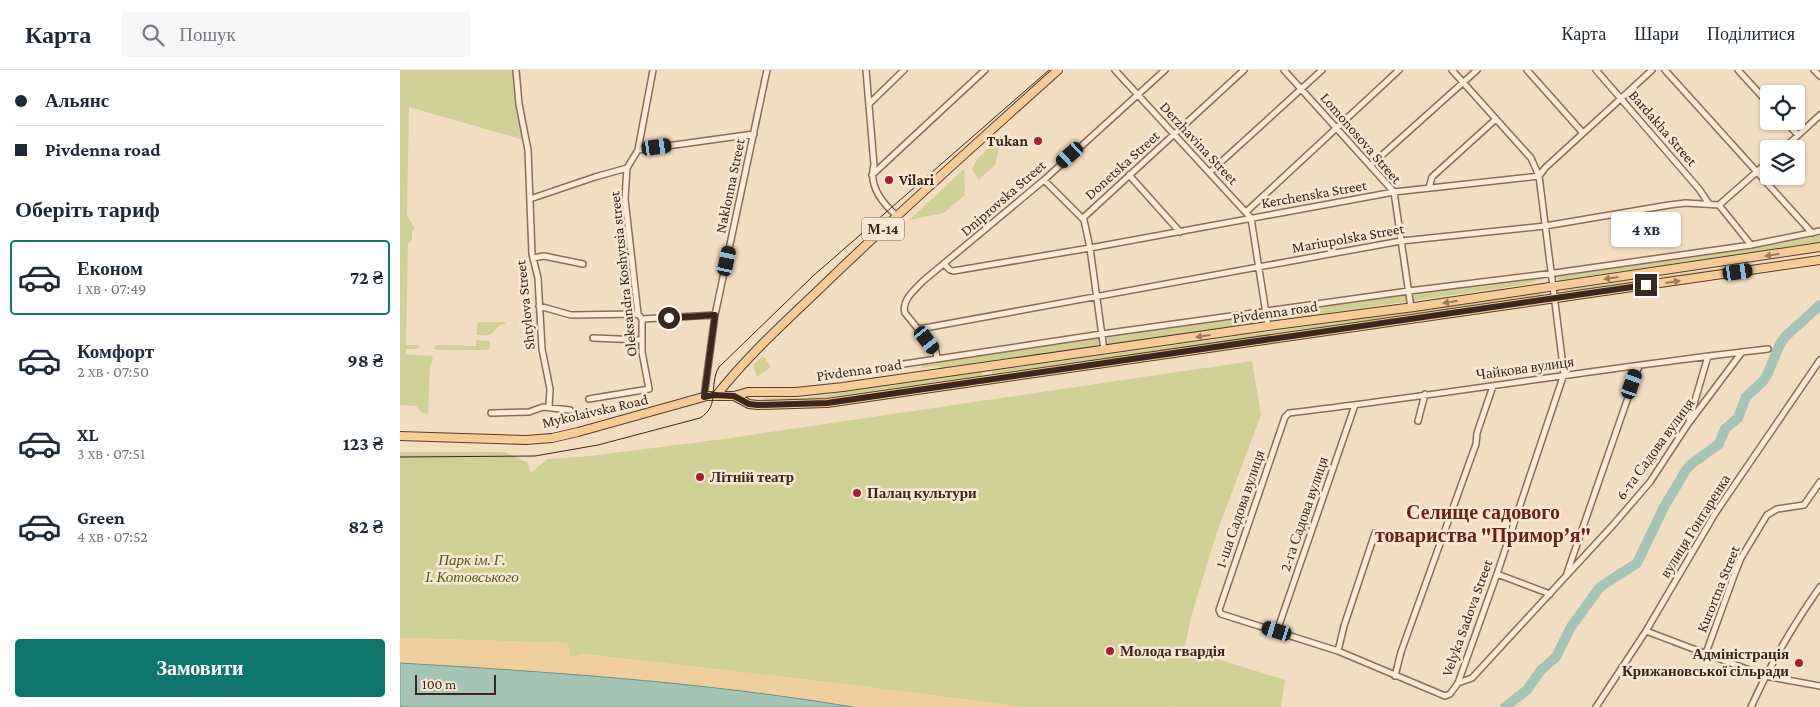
<!DOCTYPE html>
<html lang="uk">
<head>
<meta charset="utf-8">
<style>
  :root { --surface:#fff; --page:#f6f6f7; --text:#1f2937; --muted:#747a83; --line:#e0e1e3; --accent:#0f766e }
  body { margin:0; font-family:"Crimson Pro",serif; background:var(--page); color:var(--text); height:100vh; display:flex; flex-direction:column; font-size:19px; white-space:nowrap }
  * { box-sizing:border-box; margin:0 }
  p { font-size:16px; color:var(--muted) }
  .icon { flex:none; width:28px; height:28px; fill:none; stroke:currentColor; stroke-width:2; stroke-linecap:round; stroke-linejoin:round }
  .map { position:relative; flex:1; overflow:hidden }
  .details { display:flex; flex-direction:column; background:var(--surface); width:400px }
  .details>* { flex:none }
  .top-card { display:grid; align-content:center; height:110px; padding:0 15px; background:var(--surface) }
  .controls { position:absolute; left:1360px; top:15px; display:grid; gap:10px }
  .controls a { display:grid; place-items:center; width:45px; height:45px; border-radius:5px; background:var(--surface); box-shadow:0 1px 4px #0004; font-size:25px }
  .scale { position:absolute; left:15px; bottom:12px; width:81px; box-sizing:border-box; padding-left:5px; border:2px solid #3c271c; border-top:0; font-size:14px; line-height:18px; white-space:nowrap; color:#3c271c; -webkit-text-stroke:4px #f8e8d2; paint-order:stroke }
  .end { position:absolute; width:22px; height:22px; margin:-11px; border:6px solid #3c271c; background:#fff; box-shadow:0 0 0 2px #fff }
  .from { border-radius:50% }
  .bubble { position:absolute; height:35px; border-radius:5px; background:var(--surface); box-shadow:0 1px 4px #0004; font-size:16px; font-weight:700; line-height:35px; text-align:center }
  .car { position:absolute; width:15px; height:30px; margin:-15px -8px; border-radius:6px; box-shadow:0 0 4px 1px #0007; background:linear-gradient(#222 24%,#8ab4d8 0 40%,#222 0 76%,#8ab4d8 0 86%,#222 0) }
  .top-card b { display:flex; align-items:center; gap:18px; height:48px; font-size:19px }
  .top-card b+b { border-top:1px solid var(--line) }
  .top-card i { width:12px; height:12px; background:var(--text) }
  ul { padding:0; list-style:none }
  li { display:flex; align-items:center; gap:15px; height:75px; margin:0 10px 8px; padding:0 5px; border:2px solid transparent; border-radius:5px }
  li div { flex:1 }
  li b { display:block; font-size:19px }
  li em { font-style:normal; font-weight:700 }
  li.on { border-color:var(--accent) }
  li>.icon { width:45px; height:45px; stroke-width:1.5 }
  h2 { padding:0 15px; font-size:22px; line-height:60px }
  .cta { display:flex; gap:10px; margin-top:auto; padding:10px 15px }
  .cta a { flex:1; height:58px; border-radius:5px; background:var(--accent); color:#fff; font-size:20px; font-weight:700; line-height:58px; text-align:center }
  header { display:flex; align-items:center; gap:30px; box-sizing:border-box; height:70px; padding:0 25px; background:var(--surface); border-bottom:1px solid var(--line) }
  header strong { font-size:24px }
  nav { display:flex; gap:28px; margin-inline-start:auto; font-size:18px }
  .search { width:350px; height:45px; background:var(--page); display:flex; align-items:center; gap:12px; box-sizing:border-box; padding:0 18px; border-radius:5px; color:var(--muted); font-size:19px }
  main { display:flex; flex:1; min-height:0 }
  .map>svg:first-child { display:block }
  .green { fill:#d1d094 }
  .sand { fill:#f0ce9c }
  .water { fill:#a4c4b6; stroke:#6a9383 }
  .lines { fill:none; stroke-linecap:round; stroke-linejoin:round }
  .river { stroke:#a4c4b6; stroke-width:10 }
  .minor-casing { stroke:#8d6c57; stroke-width:8 }
  .primary-casing { stroke:#5b3b2c; stroke-width:10 }
  .minor { stroke:#fcebd6; stroke-width:5 }
  .primary { stroke:#f8cc96; stroke-width:8 }
  .tram { stroke:#3c271c; stroke-width:1 }
  .oneway { fill:#9a7a59 }
  .route { stroke:#3c271c; stroke-width:6 }
  .poi-dot { fill:#a22134; stroke:#f8e8d2; stroke-width:2 }
  .labels { text-anchor:middle; dominant-baseline:central; stroke-width:5; stroke-linejoin:round; paint-order:stroke }
  .shield { fill:#f8e8d2; stroke:#746153; stroke-width:1 }
  .shield-label { font-size:14px; font-weight:bold; fill:#3c271c }
  .street-label { font-size:15px; fill:#3c271c; stroke:#f8e8d2 }
  .poi-label { font-size:15px; font-weight:bold; fill:#3c271c; stroke:#f8e8d2; text-anchor:start }
  .park-label { font-size:15px; font-style:italic; fill:#545a21; stroke:#f8e8d2 }
  .district-label { font-size:20px; font-weight:bold; fill:#6c1e18; stroke:#f8e8d2 }
</style>
</head>
<body>
<header>
<strong>Карта</strong>
<div class="search"><svg class="icon" aria-label="search" viewBox="0 0 24 24"><circle cx="10" cy="10" r="6"/><path d="M15 15l6 6"/></svg>Пошук</div>
<nav><a>Карта</a><a>Шари</a><a>Поділитися</a></nav>
</header>
<main>
<section class="details">
<div class="top-card">
<b><i class="from"></i>Альянс</b>
<b><i></i>Pivdenna road</b>
</div>
<h2>Оберіть тариф</h2>
<ul>
<li class="on"><svg class="icon" aria-label="car" viewBox="0 0 24 24"><path d="M5 17H2v-5l4-1 3-4h7l3 4 3 1v5h-3M9 17h6M6 11h13"/><circle cx="7" cy="17" r="2"/><circle cx="17" cy="17" r="2"/></svg><div><b>Економ</b><p>1 хв · 07:49</p></div><em>72 ₴</em></li>
<li><svg class="icon" aria-label="car" viewBox="0 0 24 24"><path d="M5 17H2v-5l4-1 3-4h7l3 4 3 1v5h-3M9 17h6M6 11h13"/><circle cx="7" cy="17" r="2"/><circle cx="17" cy="17" r="2"/></svg><div><b>Комфорт</b><p>2 хв · 07:50</p></div><em>98 ₴</em></li>
<li><svg class="icon" aria-label="car" viewBox="0 0 24 24"><path d="M5 17H2v-5l4-1 3-4h7l3 4 3 1v5h-3M9 17h6M6 11h13"/><circle cx="7" cy="17" r="2"/><circle cx="17" cy="17" r="2"/></svg><div><b>XL</b><p>3 хв · 07:51</p></div><em>123 ₴</em></li>
<li><svg class="icon" aria-label="car" viewBox="0 0 24 24"><path d="M5 17H2v-5l4-1 3-4h7l3 4 3 1v5h-3M9 17h6M6 11h13"/><circle cx="7" cy="17" r="2"/><circle cx="17" cy="17" r="2"/></svg><div><b>Green</b><p>4 хв · 07:52</p></div><em>82 ₴</em></li>
</ul>
<div class="cta"><a>Замовити</a></div>
</section>
<div class="map">
<svg width="1420" height="637" viewBox="0 0 1420 637">
  <rect width="100%" height="100%" fill="#f2ddc1"/>
  <path class="green" d="M0,0h113l11,70 -115,-33 -2,108 8,14 -3,2v9l-4,4 -2,101h12l2,2 -2,2h-12v5l26,2 1,1 -3,11 -2,46 -7,-2 -5,-6 -16,-1z
    M602,66l-7,29 -16,15 -7,-11 5,-10z
    M564,99l1,26 -21,18 -35,7z
    M1420,163v9l-9,2 -251,36 -4,-3 196,-30z
    M1351,194v3l-187,27v-4z
    M1145,205l1,3 -24,7 -249,36 -3,-5 1,-2z
    M1142,223v3l-550,78v-3z
    M863,244v8l-154,22 -4,-4 1,-4z
    M79,252h26v2l-6,2 -9,9h-13v-10z
    M697,267l4,5 -3,3 -157,23 -3,-2 -16,2v-5z
    M76,270l13,1 1,3 -1,6h-52l-3,-2 2,-3 40,1z
    M363,286l8,11 -14,10 -4,-12z
    M852,291l9,54 -45,120 -25,82 -8,39 6,-6 96,30 -4,27h-108v-1l-1,1h-151l-160,-21 -278,-32 -13,4 -3,-15 -167,-5v-186h104l23,10 4,11 16,-14 43,-3 126,-16z
    M582,302v4l-165,23 -54,1v-2h42z"/>
  <path class="sand" d="M0,568l167,5 4,15 12,-4 278,32 160,21h-168l-28,-5 -425,-39z"/>
  <path class="water" d="M0,593c151,9 303,19 453,44h-453z"/>
  <g class="lines">
    <path class="river" d="M1105,637l22,-17 14,-20 15,-13 15,-30 29,-40 37,-24 27,-56 22,-37 4,-5 29,-21 6,-15 13,-11 8,-21 17,-16 4,-6 13,-31 6,-8 34,-31"/>
    <defs>
      <path id="minor" d="M116,0l3,34 9,46 4,104 6,24 4,71 8,40 -1,18
        M466,0l8,95c-6,21 8,38 23,51
        M715,0l136,148 17,108
        M884,0l110,122 17,116
        M1052,0l79,88 8,18 25,198 -67,200 -39,109 -8,11 -5,2 -107,-45 -117,-37 -2,-4 66,-193 4,-4c160,-19 319,-46 479,-64
        M1127,0l56,63
        M1196,0l103,119 10,15
        M1265,0l147,163
        M1338,0l31,34
        M1414,0l6,6
        M470,33l34,-33
        M1385,51l13,14
        M1383,79l37,-34
        M238,80l116,-16
        M971,95l106,-95
        M810,102l112,-102
        M472,105l113,-105
        M729,105l51,57
        M644,110l40,40 6,28 14,102
        M1029,118l3,-11 64,-58
        M130,129l65,-22 32,-9
        M1319,135l32,40
        M846,142l153,-142
        M683,148l161,-148
        M133,188l11,-2 39,8
        M544,194l6,6 3,1 137,-23 304,-56 145,-16 6,-8 107,-98
        M139,236l32,9 67,-1
        M242,249l73,-4
        M519,259l482,-88 144,-15 124,-21 17,-2 33,2 50,-44
        M193,268l49,2
        M537,289l-1,-8 -31,-38c-4,-13 10,-23 18,-32l121,-101 121,-110
        M497,295l205,-31 307,-43 146,-18 196,-28 69,-14
        M304,327l11,-82 52,-245
        M189,329l60,-10 -7,-37v-33l-4,-5 -13,-115 2,-31 11,-18 15,-80
        M91,343l38,-1 14,-5 27,3
        M1018,351l7,-27
        M1289,351l19,-65
        M1167,503l72,-207
        M1097,504l53,20
        M877,561l78,-226
        M1246,561l119,45 55,10
        M938,581l6,-25 31,-93
        M1306,583l29,-80 6,-15 26,-43 10,-6 27,-4 16,-23
        M995,606l6,-24 75,-208 1,-11 16,-47
        M1058,613l14,-5 141,-153 37,-43 38,-58 54,-72
        M1196,637l50,-76 70,-119 104,-152
        M1351,637c19,-42 42,-82 69,-120"/>
      <path id="primary" d="M316,326c34,-44 77,-81 116,-119 74,-71 150,-139 226,-207
        M334,326l15,8 9,1 69,-2 993,-143
        M0,366l126,4 26,-2 26,-6 129,-36h27l14,-4h48l47,-5 425,-61 146,-19 406,-60"/>
    </defs>
    <use href="#minor" class="minor-casing"/>
    <use href="#primary" class="primary-casing"/>
    <use href="#minor" class="minor"/>
    <use href="#primary" class="primary"/>
    <path class="tram" d="M0,387l135,-1 63,-11 102,-27c21,-13 8,-32 19,-51l94,-91 236,-206"/>
  </g>
  <defs><path id="oneway-solid" d="M-6-.8H1V-3.2L6.5 0L1 3.2V.8H-6Z" transform="scale(1.25)"/></defs>
  <g class="oneway">
    <use href="#oneway-solid" transform="translate(1372 185) rotate(171)"/>
    <use href="#oneway-solid" transform="translate(1211 208) rotate(172)"/>
    <use href="#oneway-solid" transform="translate(1273 212) rotate(-8)"/>
    <use href="#oneway-solid" transform="translate(1050 232) rotate(171)"/>
    <use href="#oneway-solid" transform="translate(803 266) rotate(172)"/>
  </g>
  <g class="lines">
    <path class="route" d="M269,248l46,-3 -11,82 9,-2 21,1 15,8 9,1 69,-2 819,-118"/>
  </g>
  <g class="poi-dot">
    <circle cx="638" cy="71" r="5"/>
    <circle cx="489" cy="110" r="5"/>
    <circle cx="300" cy="407" r="5"/>
    <circle cx="457" cy="423" r="5"/>
    <circle cx="710" cy="581" r="5"/>
    <circle cx="1399" cy="593" r="5"/>
  </g>
  <g class="labels">
    <rect class="shield" x="462" y="147.5" width="42" height="23" rx="4"/>
    <g class="shield-label">
      <text x="483" y="159">М-14</text>
    </g>
    <g class="street-label">
      <text transform="translate(1263 58) rotate(49)">Bardakha Street</text>
      <text transform="translate(961 68) rotate(49)">Lomonosova Street</text>
      <text transform="translate(799 73) rotate(47)">Derzhavina Street</text>
      <text transform="translate(722 95) rotate(-42)">Donetska Street</text>
      <text transform="translate(330 116) rotate(-78)">Naklonna Street</text>
      <text transform="translate(914 124) rotate(-10)">Kerchenska Street</text>
      <text transform="translate(603 128) rotate(-41)">Dniprovska Street</text>
      <text transform="translate(948 168) rotate(-10)">Mariupolska Street</text>
      <text transform="translate(223 204) rotate(-96)">Oleksandra Koshytsia street</text>
      <text transform="translate(125 235) rotate(-96)">Shtylova Street</text>
      <text transform="translate(875 242) rotate(-8)">Pivdenna road</text>
      <text transform="translate(1125 298) rotate(-8)">Чайкова вулиця</text>
      <text transform="translate(459 300) rotate(-8)">Pivdenna road</text>
      <text transform="translate(195 341) rotate(-13)">Mykolaivska Road</text>
      <text transform="translate(1255 379) rotate(-54)">6-та Садова вулиця</text>
      <text transform="translate(840 439) rotate(-71)">1-ша Садова вулиця</text>
      <text transform="translate(904 444) rotate(-71)">2-га Садова вулиця</text>
      <text transform="translate(1295 456) rotate(-58)">вулиця Гонтаренка</text>
      <text transform="translate(1318 519) rotate(-68)">Kurortna Street</text>
      <text transform="translate(1067 548) rotate(-70)">Velyka Sadova Street</text>
    </g>
    <g class="poi-label">
      <text x="628" y="71" text-anchor="end">Tukan</text>
      <text x="499" y="110">Vilari</text>
      <text x="310" y="407">Літній театр</text>
      <text x="467" y="423">Палац культури</text>
      <text x="720" y="581">Молода гвардія</text>
      <text x="1389" y="584" text-anchor="end">Адміністрація<tspan x="1389" dy="17">Крижановської сільради</tspan></text>
    </g>
    <g class="park-label">
      <text x="72" y="490">Парк ім. Г.<tspan x="72" dy="17">І. Котовського</tspan></text>
    </g>
    <g class="district-label">
      <text x="1083" y="442">Селище садового<tspan x="1083" dy="23">товариства "Примор’я"</tspan></text>
    </g>
  </g>
</svg>
<div class="controls">
<a><svg class="icon" aria-label="locate" viewBox="0 0 24 24"><circle cx="12" cy="12" r="6"/><path d="M12 2v4M12 18v4M2 12h4M18 12h4"/></svg></a>
<a><svg class="icon" aria-label="layers" viewBox="0 0 24 24"><path d="M12 4l9 5-9 5-9-5zM3 14l9 5 9-5"/></svg></a>
</div>
<div class="scale">100 m</div>
<i class="end from" style="left:269px;top:248px"></i>
<i class="end" style="left:1246px;top:215px"></i>
<div class="bubble" style="left:1211px;top:142px;width:70px">4 хв</div>
<i class="car" style="left:257px;top:77px;rotate:82deg"></i>
<i class="car" style="left:670px;top:85px;rotate:228deg"></i>
<i class="car" style="left:327px;top:191px;rotate:12deg"></i>
<i class="car" style="left:1338px;top:202px;rotate:82deg"></i>
<i class="car" style="left:527px;top:270px;rotate:143deg"></i>
<i class="car" style="left:1232px;top:314px;rotate:19deg"></i>
<i class="car" style="left:877px;top:561px;rotate:287deg"></i>
</div>
</main>
</body>
</html>
